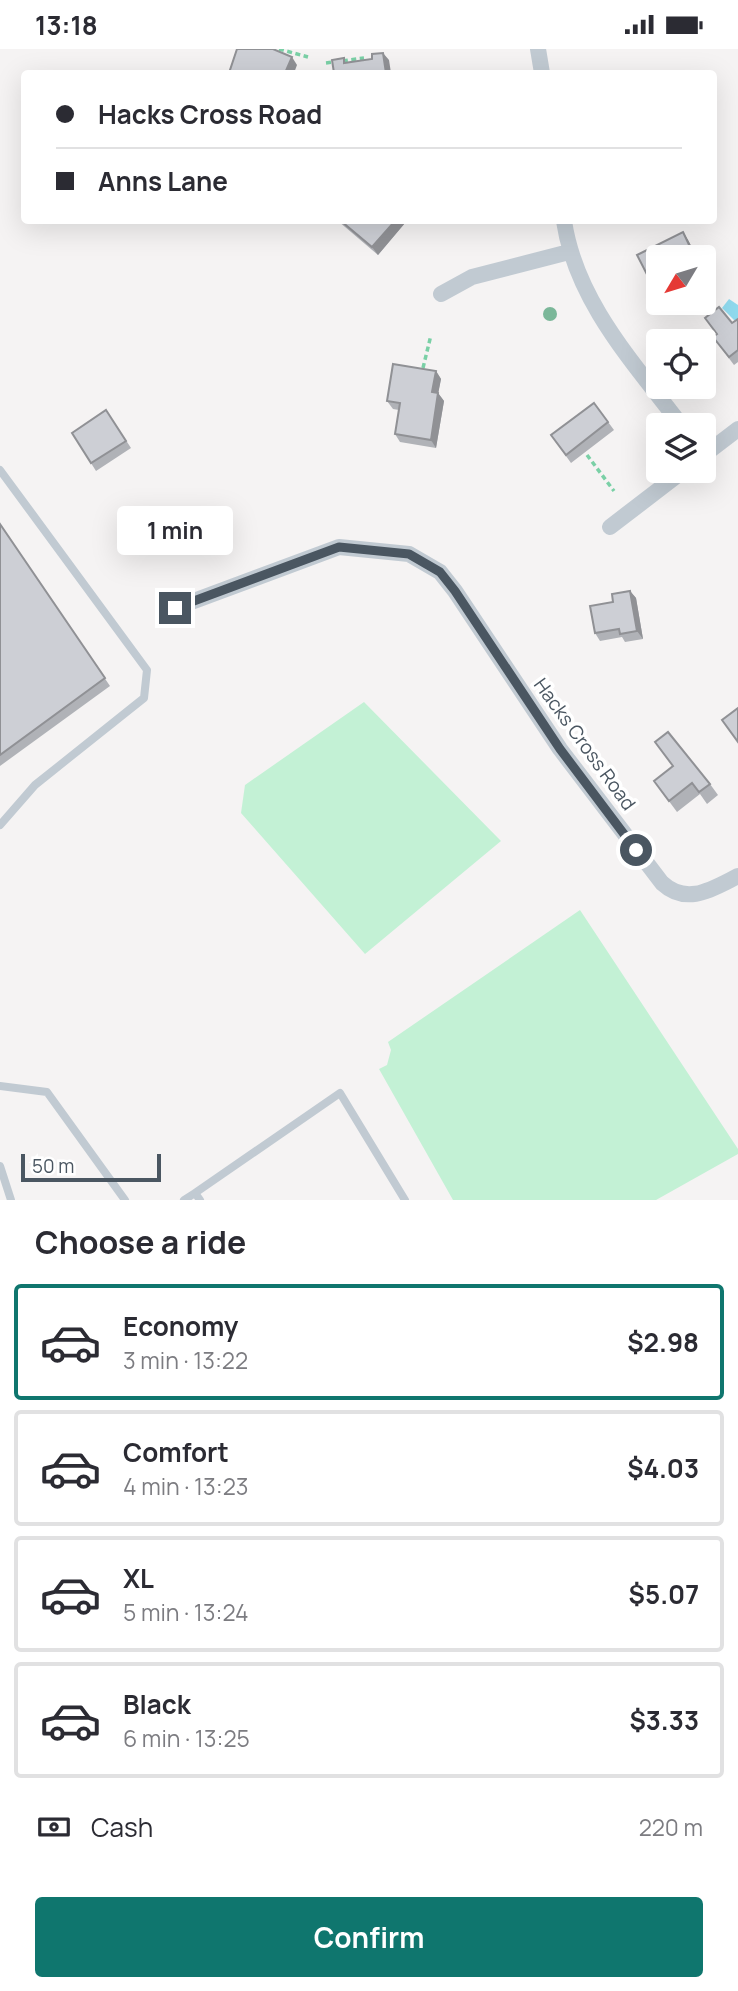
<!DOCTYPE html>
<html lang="en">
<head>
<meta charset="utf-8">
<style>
  :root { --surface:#fff; --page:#f7f7f7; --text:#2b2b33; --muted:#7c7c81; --line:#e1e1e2; --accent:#0f766e }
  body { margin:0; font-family:Manrope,sans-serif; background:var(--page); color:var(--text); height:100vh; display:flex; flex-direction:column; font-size:26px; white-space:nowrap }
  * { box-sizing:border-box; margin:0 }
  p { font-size:23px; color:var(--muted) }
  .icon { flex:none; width:38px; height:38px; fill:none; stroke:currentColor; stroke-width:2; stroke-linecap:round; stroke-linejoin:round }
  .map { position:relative; height:1151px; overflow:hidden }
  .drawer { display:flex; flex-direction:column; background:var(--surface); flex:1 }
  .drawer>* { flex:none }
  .banner { position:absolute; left:21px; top:21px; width:696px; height:154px; border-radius:7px; box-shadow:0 7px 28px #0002; display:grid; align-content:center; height:154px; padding:0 35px; background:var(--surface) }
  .needle { width:46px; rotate:232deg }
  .controls { position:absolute; left:646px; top:196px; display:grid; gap:14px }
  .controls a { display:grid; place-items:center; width:70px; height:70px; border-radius:7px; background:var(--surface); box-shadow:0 7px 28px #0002; font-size:35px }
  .scale { position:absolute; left:21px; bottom:18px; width:140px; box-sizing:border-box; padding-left:7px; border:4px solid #4a5661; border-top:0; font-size:19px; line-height:24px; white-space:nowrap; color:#4a5661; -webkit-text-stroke:5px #fff; paint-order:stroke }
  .end { position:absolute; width:32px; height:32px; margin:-16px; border:9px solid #4a5661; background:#fff; box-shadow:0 0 0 4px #fff }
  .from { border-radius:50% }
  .bubble { position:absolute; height:49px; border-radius:7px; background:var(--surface); box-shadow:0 7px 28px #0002; font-size:23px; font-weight:700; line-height:49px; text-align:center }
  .banner b { display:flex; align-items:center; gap:24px; height:66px; font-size:26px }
  .banner b+b { border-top:2px solid var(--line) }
  .banner i { width:18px; height:18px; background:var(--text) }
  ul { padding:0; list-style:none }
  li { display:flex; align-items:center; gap:21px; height:116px; margin:0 14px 10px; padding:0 21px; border:4px solid var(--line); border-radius:7px }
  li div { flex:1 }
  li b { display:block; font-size:26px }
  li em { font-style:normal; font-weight:700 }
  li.selected { border-color:var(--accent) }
  li>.icon { width:63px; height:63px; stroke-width:1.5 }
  h2 { padding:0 35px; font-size:32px; line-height:84px }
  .pay { display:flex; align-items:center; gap:18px; height:77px; padding:0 35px; font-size:26px }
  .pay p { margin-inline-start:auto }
  .button { display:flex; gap:14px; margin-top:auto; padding:14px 35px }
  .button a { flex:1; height:80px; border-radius:7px; background:var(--accent); color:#fff; font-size:28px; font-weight:700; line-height:80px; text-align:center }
  .status { display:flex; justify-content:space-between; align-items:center; height:49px; padding:0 35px; background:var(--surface); direction:ltr }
  .status svg { height:19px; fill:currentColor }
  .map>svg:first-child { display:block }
  .green { fill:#c3f1d5 }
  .water { fill:#90daee }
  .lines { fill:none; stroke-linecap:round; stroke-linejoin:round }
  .path { stroke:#7ad0a6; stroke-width:3.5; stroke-dasharray:5 3.5; stroke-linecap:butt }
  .service { stroke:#c1cad2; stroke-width:8 }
  .minor { stroke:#c1cad2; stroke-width:16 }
  .tree { fill:#7bb799 }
  .wall { fill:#b0b2b7 }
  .shaded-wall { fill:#909195 }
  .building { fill:#cdcfd5; stroke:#909195; stroke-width:2 }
  .route { stroke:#4a5661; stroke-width:9 }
  .labels { text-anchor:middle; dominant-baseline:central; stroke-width:7; stroke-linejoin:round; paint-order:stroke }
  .street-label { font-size:19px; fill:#4a5661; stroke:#fff }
</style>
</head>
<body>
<div class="status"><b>13:18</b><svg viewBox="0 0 49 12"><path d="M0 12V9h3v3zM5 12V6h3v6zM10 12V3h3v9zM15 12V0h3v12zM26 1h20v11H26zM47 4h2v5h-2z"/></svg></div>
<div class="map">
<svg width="738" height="1151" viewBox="0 0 738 1151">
  <rect width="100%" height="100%" fill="#f5f3f3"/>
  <path class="green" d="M364,653l137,139 -136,113 -124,-141 4,-28z
    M580,861l158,239v5l-82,46h-203l-74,-131 8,-4 4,-15 -3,-8z"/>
  <path class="water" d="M729,250l9,6v19l-16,-16z"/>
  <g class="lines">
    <path class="path" d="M279,0l29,8
      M326,14l38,-5
      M423,319l8,-33
      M587,406l27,36"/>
    <path class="service" d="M0,421l147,200 -3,28 -109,87 -35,40
      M0,1037l47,6 78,108
      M0,1117l11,34
      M184,1151l11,-7
      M200,1151l-5,-7 145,-100 65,107"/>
    <path class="minor" d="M538,0l4,24
      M564,172c12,80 69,141 117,204
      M441,245l31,-17 97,-25
      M704,406l34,-26
      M610,478l73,-56
      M175,559l164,-61 70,7 31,18 15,19 105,158 102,134c25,23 50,6 76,-7"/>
  </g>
  <circle class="tree" cx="550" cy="265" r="7"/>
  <path class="wall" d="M338,172h66l1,2 -27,32z
    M683,183l5,8 9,17h-39v37l-21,-39z
    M738,270v43l-4,3 -21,-28z
    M436,322l5,8 -3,14 6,8 -8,47 -36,-6 -5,-8 4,-24 -6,-1 -6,-8z
    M594,354l20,27 -43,33 -20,-28z
    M106,361l25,38 -35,23 -24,-38z
    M0,475l110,162 -110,80z
    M630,542l6,7 7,41 -18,3 -3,-5 -22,4 -5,-8 18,-31z
    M654,732l56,3 8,11 -11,9 -7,-10 -23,18z"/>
  <path class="shaded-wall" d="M383,4l6,7 2,13h-5z
    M292,8l5,8 -3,8h-9z
    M395,172h9l1,2 -27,32 -6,-8z
    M683,183l5,8 9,17 -6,-8z
    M436,322l5,8 -4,21 -5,-8z
    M438,344l6,8 -8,47 -5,-8z
    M630,542l6,7 7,41 -6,-8z"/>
  <path class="building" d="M237,0h36l19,8 -7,16h-56z
    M383,4l3,20h-52l-2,-13 12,-2v5l28,-4v-5z
    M341,172h54l-23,26z
    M683,183l8,17 -15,8h-18v32l-3,1 -18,-35z
    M719,258l13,16 6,-4v31l-9,7 -16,-20 4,-3 -12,-16z
    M393,315l43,7 -4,21 6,1 -7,47 -36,-6 5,-31 -13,-2z
    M594,354l14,19 -42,33 -15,-20z
    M106,361l20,31 -35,22 -19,-30z
    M0,475l105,154 -105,77z
    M630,542l7,40 -17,3 -1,-5 -24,4 -5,-27 23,-4 -1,-8z
    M738,659v34l-16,-22z
    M668,683l42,52 -11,8 -7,-9 -23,18 -15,-20 19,-15 -18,-24z"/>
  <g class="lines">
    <path class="route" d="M175,559l164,-61 70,7 31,18 15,19 105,158 76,101"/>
  </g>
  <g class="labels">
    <g class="street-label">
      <text transform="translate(585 695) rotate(54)">Hacks Cross Road</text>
    </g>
  </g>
</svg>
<div class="controls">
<a><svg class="needle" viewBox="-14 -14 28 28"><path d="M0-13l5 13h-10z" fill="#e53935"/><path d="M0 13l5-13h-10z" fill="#7c7c81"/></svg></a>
<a><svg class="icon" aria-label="locate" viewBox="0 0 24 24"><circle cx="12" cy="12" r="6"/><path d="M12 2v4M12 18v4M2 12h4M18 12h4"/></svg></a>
<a><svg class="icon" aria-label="layers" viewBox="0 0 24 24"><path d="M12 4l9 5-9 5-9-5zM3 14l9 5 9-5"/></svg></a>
</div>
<div class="scale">50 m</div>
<i class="end from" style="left:636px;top:801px"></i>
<i class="end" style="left:175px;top:559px"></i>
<div class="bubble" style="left:117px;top:457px;width:116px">1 min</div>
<div class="banner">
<b><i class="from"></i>Hacks Cross Road</b>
<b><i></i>Anns Lane</b>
</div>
</div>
<section class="drawer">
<h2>Choose a ride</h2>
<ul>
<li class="selected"><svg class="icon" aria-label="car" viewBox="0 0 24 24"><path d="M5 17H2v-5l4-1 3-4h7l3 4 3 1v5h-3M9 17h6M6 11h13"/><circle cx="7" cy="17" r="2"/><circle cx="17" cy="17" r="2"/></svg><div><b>Economy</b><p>3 min · 13:22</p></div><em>$2.98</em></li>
<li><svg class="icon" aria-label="car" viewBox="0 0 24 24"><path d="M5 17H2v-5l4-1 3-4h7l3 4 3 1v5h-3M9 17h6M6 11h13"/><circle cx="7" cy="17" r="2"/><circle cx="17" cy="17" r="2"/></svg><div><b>Comfort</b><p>4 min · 13:23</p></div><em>$4.03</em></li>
<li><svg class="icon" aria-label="car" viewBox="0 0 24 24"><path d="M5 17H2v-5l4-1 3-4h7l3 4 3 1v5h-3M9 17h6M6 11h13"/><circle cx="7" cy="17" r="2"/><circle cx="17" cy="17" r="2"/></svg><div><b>XL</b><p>5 min · 13:24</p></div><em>$5.07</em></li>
<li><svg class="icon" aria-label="car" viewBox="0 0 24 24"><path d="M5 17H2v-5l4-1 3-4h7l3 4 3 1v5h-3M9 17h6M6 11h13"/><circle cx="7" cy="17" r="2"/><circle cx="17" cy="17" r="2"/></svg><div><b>Black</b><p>6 min · 13:25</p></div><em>$3.33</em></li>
</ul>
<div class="pay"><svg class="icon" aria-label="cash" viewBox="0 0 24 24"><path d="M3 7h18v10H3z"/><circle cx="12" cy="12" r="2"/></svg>Cash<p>220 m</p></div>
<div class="button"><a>Confirm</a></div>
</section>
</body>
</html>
